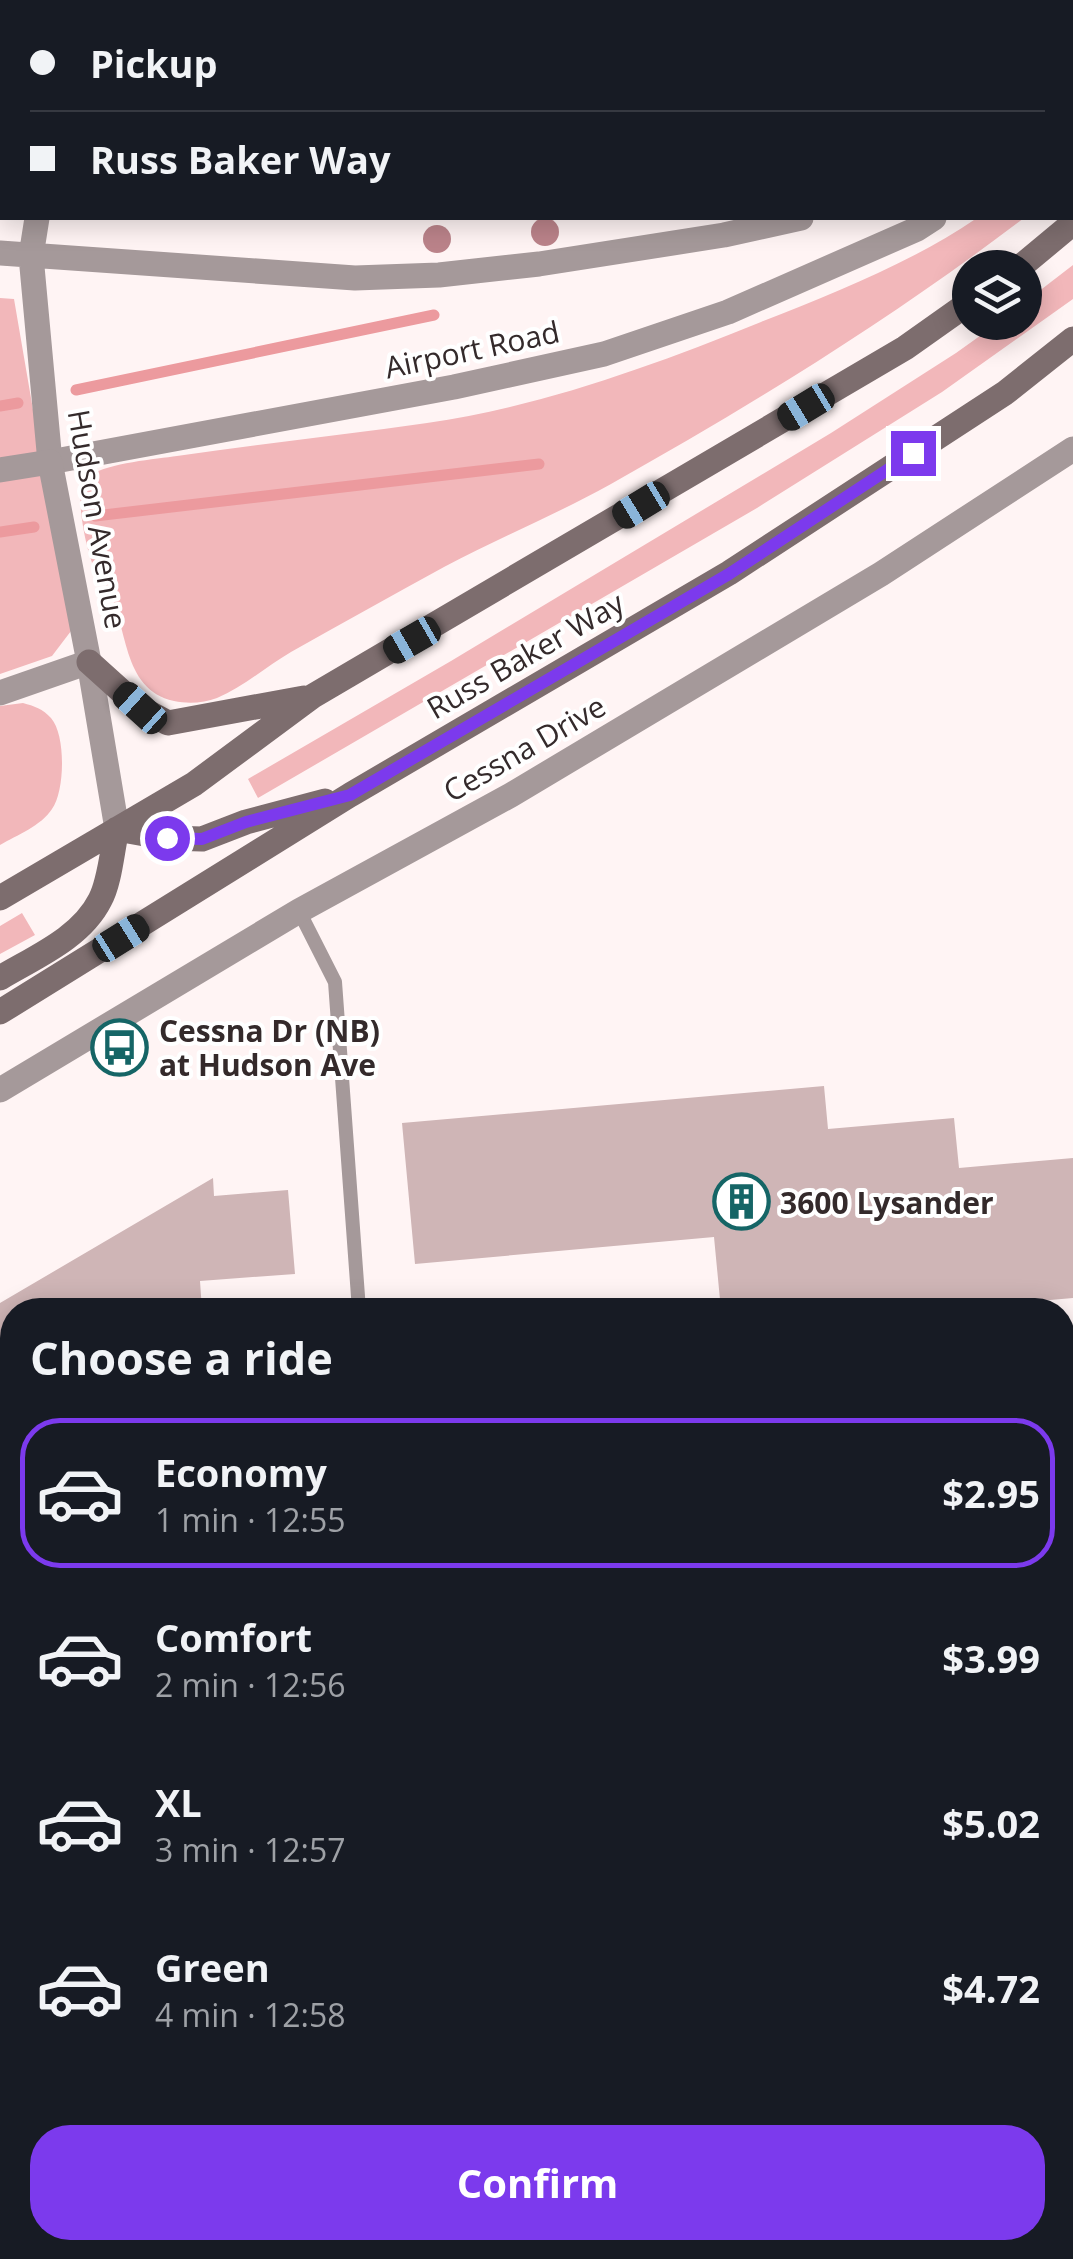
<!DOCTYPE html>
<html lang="en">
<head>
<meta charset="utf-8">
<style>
  :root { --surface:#171b24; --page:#20242c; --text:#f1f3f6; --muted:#9ea1a6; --line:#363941; --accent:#7c3aed }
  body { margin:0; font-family:"Open Sans",sans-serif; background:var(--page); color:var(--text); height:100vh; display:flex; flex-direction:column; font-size:38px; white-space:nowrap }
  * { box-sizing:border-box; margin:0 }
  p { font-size:32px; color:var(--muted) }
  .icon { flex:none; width:55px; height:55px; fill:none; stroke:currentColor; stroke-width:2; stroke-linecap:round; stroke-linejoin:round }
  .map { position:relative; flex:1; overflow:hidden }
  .side { position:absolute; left:0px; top:1298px; width:1075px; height:962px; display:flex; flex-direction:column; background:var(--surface); border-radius:40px 40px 0 0; box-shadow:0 5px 25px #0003 }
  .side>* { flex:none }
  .hud { position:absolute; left:0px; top:0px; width:1075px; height:220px; box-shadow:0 5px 25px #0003; display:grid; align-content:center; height:220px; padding:0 30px; background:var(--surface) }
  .fabs { position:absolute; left:952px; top:250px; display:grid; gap:20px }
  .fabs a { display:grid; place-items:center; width:90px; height:90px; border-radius:50%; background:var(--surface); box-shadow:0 5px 25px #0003; font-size:50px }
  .end { position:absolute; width:45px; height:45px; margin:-22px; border:12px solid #7c3aed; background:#fff; box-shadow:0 0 0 5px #fff }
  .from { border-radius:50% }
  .car { position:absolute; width:30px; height:60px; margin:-30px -15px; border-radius:12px; box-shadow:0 0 8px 2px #0007; background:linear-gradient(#222 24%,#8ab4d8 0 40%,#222 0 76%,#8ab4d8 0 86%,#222 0) }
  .hud b { display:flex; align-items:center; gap:35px; height:95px; font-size:38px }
  .hud b+b { border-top:2px solid var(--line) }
  .hud i { width:25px; height:25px; background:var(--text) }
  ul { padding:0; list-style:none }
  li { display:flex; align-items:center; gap:30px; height:150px; margin:0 20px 15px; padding:0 10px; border:5px solid transparent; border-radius:40px }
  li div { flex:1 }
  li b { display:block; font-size:38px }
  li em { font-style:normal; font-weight:700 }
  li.active { border-color:var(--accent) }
  li>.icon { width:90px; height:90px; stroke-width:1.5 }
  h2 { padding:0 30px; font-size:45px; line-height:120px }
  .button { display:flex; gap:20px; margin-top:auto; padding:20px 30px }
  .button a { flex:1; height:115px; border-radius:40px; background:var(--accent); color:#fff; font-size:40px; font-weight:700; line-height:115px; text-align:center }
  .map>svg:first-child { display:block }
  .green { fill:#f2b7ba }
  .forest { fill:#ea999d }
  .water { fill:#ec9a9e }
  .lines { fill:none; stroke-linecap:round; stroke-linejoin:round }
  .stream { stroke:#ec9a9e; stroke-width:11 }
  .building { fill:#cfb5b6 }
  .path { stroke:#a39999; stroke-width:6; stroke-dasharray:10 5; stroke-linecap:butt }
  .service { stroke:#a5999a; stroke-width:14 }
  .minor { stroke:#a5999a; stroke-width:25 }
  .tertiary { stroke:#a5999a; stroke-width:25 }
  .secondary { stroke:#7d6d6e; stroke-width:25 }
  .tree { fill:#bb838a }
  .route { stroke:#7c3aed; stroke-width:12 }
  .labels { text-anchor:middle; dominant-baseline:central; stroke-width:8; stroke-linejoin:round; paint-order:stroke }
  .street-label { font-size:30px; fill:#342a2b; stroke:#fff }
  .poi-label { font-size:30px; font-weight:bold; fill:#342a2b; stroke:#fff; text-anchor:start }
</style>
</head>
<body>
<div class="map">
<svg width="1073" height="2259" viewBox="0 0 1073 2259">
  <rect width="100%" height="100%" fill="#fff4f4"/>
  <path class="green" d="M977,218h47c-130,99 -270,186 -413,266 -54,30 -112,54 -167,83 -51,28 -102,56 -153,85 -24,14 -48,35 -74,46 -13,5 -29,6 -43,3 -54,-12 -45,-77 -68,-116 -4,-6 -9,-12 -12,-18 -7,-14 -16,-59 -13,-75 2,-8 5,-13 11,-17 15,-12 65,-16 85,-19 83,-12 167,-21 250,-33 116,-17 225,-57 334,-101 73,-29 150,-59 216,-104z
    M1073,265v34l-131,93 -185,116 -499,290 -10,-19 203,-118 380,-228 125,-80 42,-30 27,-1v-20z
    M0,298l14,1 57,332 -19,25 -52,18z
    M23,703c11,3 20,6 28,15 15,17 14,73 1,91 -11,17 -35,26 -52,36v-139z
    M22,913l13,22 -35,19v-28z"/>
  <path class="forest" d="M12,1551v243l-12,4v-246z"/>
  <path class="water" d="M1073,1462v797h-1073v-268l12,9v248h1050v-784z"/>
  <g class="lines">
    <path class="stream" d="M76,390l358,-75
      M0,406l18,-3
      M95,516l444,-52
      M0,532l34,-5"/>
  </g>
  <path class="building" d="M824,1086l4,43 126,-11 5,50 114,-10v140l-139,12h-213l-7,-73 -299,27 -13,-141z
    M213,1178l1,18 74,-6 7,84 -95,7 2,29h-190v145l-12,3v-155z"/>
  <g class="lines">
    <path class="path" d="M1062,1352l11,-5
      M0,1521l12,-2"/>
    <path class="service" d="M669,2l19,-2
      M0,5h2
      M299,911l36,71 24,328"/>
    <path class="minor" d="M65,2v-2
      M1072,115h1
      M37,218l-6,38 19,206 404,-75 150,-33 124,-42 189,-83 17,-11
      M0,253l355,25 84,-3 100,-11 185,-29 77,-17
      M0,693l89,-31
      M0,1090l299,-179 212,-116 370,-221 192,-125"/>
    <path class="tertiary" d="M0,470l50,-8 39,200 28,167"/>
    <path class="secondary" d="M1019,268l54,-45
      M89,662l51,46 28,15 136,-25
      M117,829l50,9 35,1 44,-17 79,-21
      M0,898l194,-114 119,-88 592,-348 65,-46
      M0,978c35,-21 81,-40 100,-78 10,-18 12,-50 17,-71
      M0,1012l350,-217 379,-222 276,-180 68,-54"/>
  </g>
  <g class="tree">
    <circle cx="545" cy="232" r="14"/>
    <circle cx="437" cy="239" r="14"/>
  </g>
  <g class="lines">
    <path class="route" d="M167,838l35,1 44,-17 104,-27 379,-221 184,-121"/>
  </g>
  <defs>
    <symbol id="bus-ring" viewBox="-11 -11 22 22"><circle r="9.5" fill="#fff" stroke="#156566" stroke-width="1.5"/><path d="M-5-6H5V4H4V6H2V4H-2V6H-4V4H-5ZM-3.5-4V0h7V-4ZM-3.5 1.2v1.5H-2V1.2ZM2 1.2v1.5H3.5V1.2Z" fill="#156566"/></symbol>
    <symbol id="building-ring" viewBox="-11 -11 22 22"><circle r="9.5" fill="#fff" stroke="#156566" stroke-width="1.5"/><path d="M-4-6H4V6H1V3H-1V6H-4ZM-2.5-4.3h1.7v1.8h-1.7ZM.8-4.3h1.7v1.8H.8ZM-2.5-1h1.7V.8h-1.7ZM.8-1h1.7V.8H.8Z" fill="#156566"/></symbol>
  </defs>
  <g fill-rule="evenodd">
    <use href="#bus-ring" x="88" y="1016" width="63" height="63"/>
    <use href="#building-ring" x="710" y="1170" width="63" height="63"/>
  </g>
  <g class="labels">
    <g class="street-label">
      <text transform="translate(472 349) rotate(-12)">Airport Road</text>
      <text transform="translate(98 519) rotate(80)">Hudson Avenue</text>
      <text transform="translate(525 655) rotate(-30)">Russ Baker Way</text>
      <text transform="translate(524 748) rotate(-30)">Cessna Drive</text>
    </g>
    <g class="poi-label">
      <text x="159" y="1030">Cessna Dr (NB)<tspan x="159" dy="34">at Hudson Ave</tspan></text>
      <text x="780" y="1202">3600 Lysander</text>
    </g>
  </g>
</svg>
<div class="fabs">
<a><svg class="icon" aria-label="layers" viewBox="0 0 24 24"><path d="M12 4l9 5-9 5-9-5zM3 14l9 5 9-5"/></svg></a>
</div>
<i class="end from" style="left:167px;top:838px"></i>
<i class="end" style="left:913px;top:453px"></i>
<i class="car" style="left:806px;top:407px;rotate:239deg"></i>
<i class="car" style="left:641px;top:505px;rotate:239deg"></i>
<i class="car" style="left:412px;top:640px;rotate:240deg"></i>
<i class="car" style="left:140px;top:708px;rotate:312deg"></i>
<i class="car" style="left:121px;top:938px;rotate:58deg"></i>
<div class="hud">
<b><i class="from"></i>Pickup</b>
<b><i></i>Russ Baker Way</b>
</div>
<section class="side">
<h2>Choose a ride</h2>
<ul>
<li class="active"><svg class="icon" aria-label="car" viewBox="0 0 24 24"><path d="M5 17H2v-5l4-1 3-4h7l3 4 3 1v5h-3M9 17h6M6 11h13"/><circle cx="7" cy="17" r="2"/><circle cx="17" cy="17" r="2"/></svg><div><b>Economy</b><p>1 min · 12:55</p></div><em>$2.95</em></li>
<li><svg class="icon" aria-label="car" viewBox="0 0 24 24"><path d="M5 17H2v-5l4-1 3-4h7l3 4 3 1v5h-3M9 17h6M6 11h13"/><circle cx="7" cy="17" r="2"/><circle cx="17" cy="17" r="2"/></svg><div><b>Comfort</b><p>2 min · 12:56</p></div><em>$3.99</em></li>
<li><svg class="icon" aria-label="car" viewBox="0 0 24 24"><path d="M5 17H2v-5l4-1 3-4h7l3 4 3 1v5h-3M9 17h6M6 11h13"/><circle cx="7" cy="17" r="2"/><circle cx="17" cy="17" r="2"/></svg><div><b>XL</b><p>3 min · 12:57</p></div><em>$5.02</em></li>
<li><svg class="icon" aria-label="car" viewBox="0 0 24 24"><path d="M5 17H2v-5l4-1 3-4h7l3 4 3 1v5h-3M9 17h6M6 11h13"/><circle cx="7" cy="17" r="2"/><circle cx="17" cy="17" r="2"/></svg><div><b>Green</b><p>4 min · 12:58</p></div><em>$4.72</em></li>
</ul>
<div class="button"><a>Confirm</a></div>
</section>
</div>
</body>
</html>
